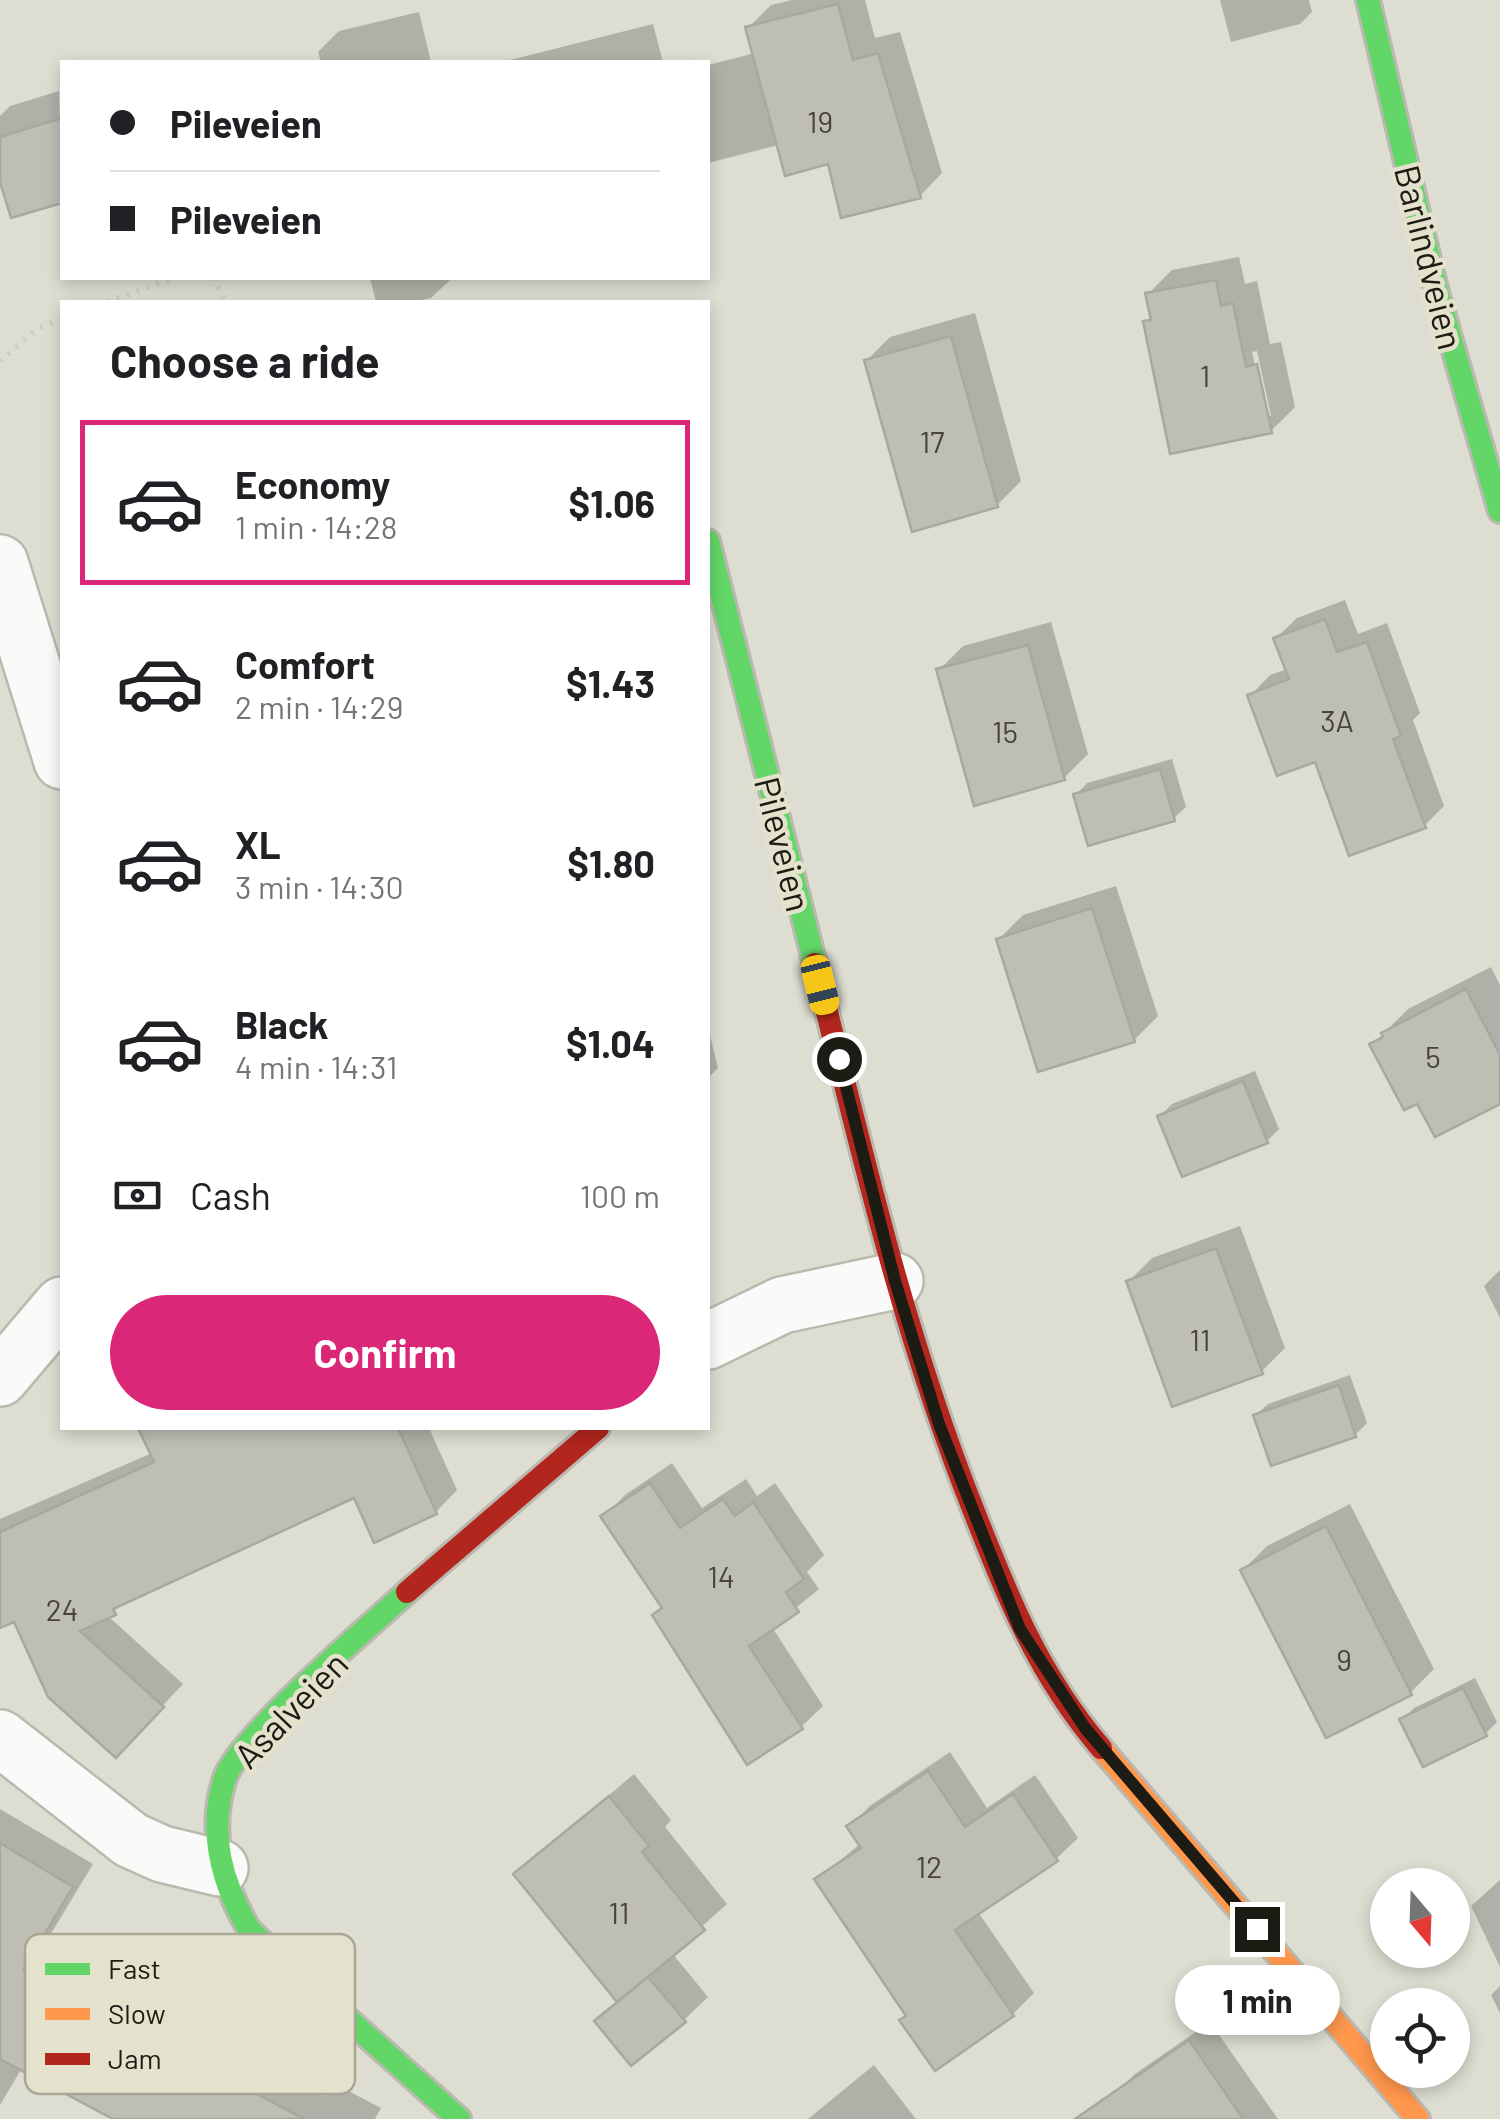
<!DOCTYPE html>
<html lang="en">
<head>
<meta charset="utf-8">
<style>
  :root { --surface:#fff; --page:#f6f6f6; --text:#202124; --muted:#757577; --line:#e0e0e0; --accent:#db2777 }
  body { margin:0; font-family:Barlow,sans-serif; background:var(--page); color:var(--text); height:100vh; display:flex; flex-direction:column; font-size:38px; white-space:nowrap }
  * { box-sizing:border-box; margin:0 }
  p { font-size:32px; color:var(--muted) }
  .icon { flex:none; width:55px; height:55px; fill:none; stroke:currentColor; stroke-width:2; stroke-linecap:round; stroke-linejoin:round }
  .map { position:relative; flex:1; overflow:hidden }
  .drawer { position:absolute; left:60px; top:300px; width:650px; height:1130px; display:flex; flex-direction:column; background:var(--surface); border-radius:0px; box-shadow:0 5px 15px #0003 }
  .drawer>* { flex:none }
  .top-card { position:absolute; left:60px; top:60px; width:650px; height:220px; border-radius:0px; box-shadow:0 5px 15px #0003; display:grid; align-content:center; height:220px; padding:0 50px; background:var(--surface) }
  .needle { width:65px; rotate:161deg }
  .fabs { position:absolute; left:1370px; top:1868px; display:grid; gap:20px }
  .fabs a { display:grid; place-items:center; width:100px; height:100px; border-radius:50%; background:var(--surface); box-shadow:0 5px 15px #0003; font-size:50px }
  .end { position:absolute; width:45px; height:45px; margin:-22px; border:12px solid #1d1c14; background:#fff; box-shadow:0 0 0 5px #fff }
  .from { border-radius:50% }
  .bubble { position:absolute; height:70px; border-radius:35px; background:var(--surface); box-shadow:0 5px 15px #0003; font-size:32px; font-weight:700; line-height:70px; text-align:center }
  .car { position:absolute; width:30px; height:60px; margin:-30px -15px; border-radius:12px; box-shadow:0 0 8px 2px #0007; background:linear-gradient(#f5c518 24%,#345 0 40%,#f5c518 0 76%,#345 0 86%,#f5c518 0) }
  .top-card b { display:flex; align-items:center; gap:35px; height:95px; font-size:38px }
  .top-card b+b { border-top:2px solid var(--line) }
  .top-card i { width:25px; height:25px; background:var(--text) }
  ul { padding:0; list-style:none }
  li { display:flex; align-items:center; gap:30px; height:165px; margin:0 20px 15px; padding:0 30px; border:5px solid transparent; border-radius:0px }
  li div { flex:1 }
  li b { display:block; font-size:38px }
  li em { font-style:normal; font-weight:700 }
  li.on { border-color:var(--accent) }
  li>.icon { width:90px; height:90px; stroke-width:1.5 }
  h2 { padding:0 50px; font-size:45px; line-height:120px }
  .pay { display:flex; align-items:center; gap:25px; height:110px; padding:0 50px; font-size:38px }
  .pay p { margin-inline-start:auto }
  .cta { display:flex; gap:20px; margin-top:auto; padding:20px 50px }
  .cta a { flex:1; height:115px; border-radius:60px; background:var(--accent); color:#fff; font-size:40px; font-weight:700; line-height:115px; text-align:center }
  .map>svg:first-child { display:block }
  .shadow { fill:#0003; fill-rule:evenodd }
  .building { fill:#bfbeb5; stroke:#a9a89f; stroke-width:2.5 }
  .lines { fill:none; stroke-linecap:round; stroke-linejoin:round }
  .street-casing { stroke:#bab9b0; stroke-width:60 }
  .fast-casing { stroke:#bab9b0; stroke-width:28 }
  .slow-casing { stroke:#bab9b0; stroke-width:28 }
  .jam-casing { stroke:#bab9b0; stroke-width:28 }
  .path { stroke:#cccbc8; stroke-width:6; stroke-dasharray:2.5 8; stroke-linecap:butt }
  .street { stroke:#fafaf8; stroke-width:55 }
  .fast { stroke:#63d668; stroke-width:22 }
  .slow { stroke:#ff974d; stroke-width:22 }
  .jam { stroke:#b3261e; stroke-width:22 }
  .route { stroke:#1d1c14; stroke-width:12 }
  .labels { text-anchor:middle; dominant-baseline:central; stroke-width:9; stroke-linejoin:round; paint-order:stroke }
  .number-label { font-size:30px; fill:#46443c }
  .street-label { font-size:35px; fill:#1d1c14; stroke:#e4e1cc }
  .key { fill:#e4e1cc; stroke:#a8a695; stroke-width:2.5 }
  .key-label { font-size:28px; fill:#1d1c14 }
</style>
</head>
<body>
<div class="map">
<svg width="1500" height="2119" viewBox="0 0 1500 2119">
  <rect width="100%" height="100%" fill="#deddd2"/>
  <path class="shadow" d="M792,0h73l10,38 25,-6 42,141 -22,23 -141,-51 -71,18v-98l47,-12 -7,-25 23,-23z
    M1220,0h89l3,12 -12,12 -69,18z
    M419,12l12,50h-110l-3,-10 21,-21z
    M653,24l10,38h-156l3,-2z
    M59,91l3,109 -49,15 -13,-42v-57l10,-10z
    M1239,257l6,27 12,-3 13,63 11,-2 14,65 -24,24 -125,-109 6,-7 -4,-21 24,-24zM1257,351l14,65h-5l-14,-64z
    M370,278h82l-21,20 -19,4h-36z
    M975,313l46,168 -24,24 -131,-144 24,-24z
    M1345,600l13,34 29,-11 33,90 -7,7 31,86 -20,20 -108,-67 -66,-63 20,-21 18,-6 -12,-31 21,-20z
    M1051,622l37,132 -24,24 -125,-108 24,-24z
    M1172,759l14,48 -12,11 -98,-23 11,-12z
    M1116,886l42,130 -24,24 -135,-101 24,-24z
    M1491,967l9,18v116l-82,-1 -45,-56 35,-35z
    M708,1027l10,41 -10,10z
    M1255,1071l24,58 -12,12 -107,-25 12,-12z
    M1240,1226l45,122 -24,24 -133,-90 24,-24z
    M1500,1270v48l-16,-32z
    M1350,1375l17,48 -12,12 -99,-20 12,-11z
    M141,1428h288l28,62 -21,22 -81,-18 -227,105 -20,17 75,68 -46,49 -122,-114 -15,6v-106l152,-66z
    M672,1463l30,45 44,-29 11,17 18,-13 49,72 -17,17 12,17 -47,38 51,79 -22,21 -146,-112 9,-9 -60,-89 21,-22z
    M1350,1504l84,165 -24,24 -167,-123 24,-24z
    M1475,1678l22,44 -12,12 -83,-14 12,-12z
    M950,1752l37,56 48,-33 43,63 -22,21 -78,53 56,81 -21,21 -78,54 -27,-53 -91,-135 44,-37 -11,-17 21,-21z
    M634,1774l37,46 -6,7 62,77 -55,49 36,44 -24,23 -86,1 20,-21 -102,-126z
    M0,1809l93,55 -50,83 280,149 12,-12 46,24 -6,11h-257l-96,-51 -22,37z
    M1500,1880v87l-29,-61z
    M1500,1986v27l-9,-18z
    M1210,2022l68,97h-147l-17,-25 21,-20z
    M874,2065l42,54h-108z"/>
  <path class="building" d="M838,4l15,56 25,-7 43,145 -80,20 -13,-54 -43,12 -40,-149z
    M62,118v85l-51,15 -11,-36v-45z
    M1216,280l5,26 12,-3 13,64 11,-3 15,69 -102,21 -27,-133 8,-1 -6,-27z
    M951,336l47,171 -86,25 -48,-172z
    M1325,619l12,33 30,-10 34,94 -8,3 33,89 -77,28 -34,-94 -38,14 -30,-81 42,-16 -16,-41z
    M1028,645l37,135 -91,26 -38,-137z
    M1160,769l15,52 -87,25 -15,-52z
    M1092,908l43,134 -97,30 -42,-133z
    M1466,989l34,66v49l-65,33 -18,-33 -13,6 -35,-66 14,-7 -2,-4z
    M1243,1081l25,62 -86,34 -25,-61z
    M1216,1248l47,126 -91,33 -46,-126z
    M1339,1385l17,52 -85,29 -18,-51z
    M138,1428h260l39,86 -63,29 -20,-45 -241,111 3,6 -36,16 84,76 -48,51 -68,-61 -34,-75 -14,6v-96l154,-70z
    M650,1483l30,45 43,-29 12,17 18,-14 51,77 -18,13 13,20 -50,34 54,83 -56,36 -95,-150 10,-7 -62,-92z
    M1326,1526l86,169 -86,43 -86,-168z
    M1463,1688l24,48 -64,31 -24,-48z
    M928,1771l37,56 48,-33 45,67 -103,69 59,86 -79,55 -36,-51 7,-4 -92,-137 47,-31 -15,-22z
    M609,1796l40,50 -7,6 63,78 -88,72 -104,-128z
    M0,1843l73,44 -50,83 281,149h-191l-113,-60z
    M648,1977l38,45 -55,44 -37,-45z
    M1189,2040l54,79h-168z"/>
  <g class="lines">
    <defs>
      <path id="street" d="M0,563l62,198
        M708,1341l74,-36 113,-24
        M0,1378l62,-73
        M0,1738l131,102 31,14 58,14"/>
      <path id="fast" d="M1368,0l67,285 65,226
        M708,541l107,423
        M407,1592c-38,35 -167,144 -182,186 -18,55 -3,106 25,153l209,188"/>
      <path id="slow" d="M1101,1748l317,371"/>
      <path id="jam" d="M815,964c46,184 88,369 158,545 35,89 65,165 128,239
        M407,1592l191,-164"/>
    </defs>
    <use href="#street" class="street-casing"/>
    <use href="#fast" class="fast-casing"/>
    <use href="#slow" class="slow-casing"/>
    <use href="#jam" class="jam-casing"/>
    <path class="path" d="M212,278l14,24
      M107,302l68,-24
      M0,361l39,-33 23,-9"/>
    <use href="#street" class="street"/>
    <use href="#fast" class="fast"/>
    <use href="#slow" class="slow"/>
    <use href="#jam" class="jam"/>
  </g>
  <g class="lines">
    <path class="route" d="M839,1059l56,222 44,143 81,205 65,99 172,201"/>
  </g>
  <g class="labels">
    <g class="number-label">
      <text x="820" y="121">19</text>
      <text x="1205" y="375">1</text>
      <text x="932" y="441">17</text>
      <text x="1337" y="720">3A</text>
      <text x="1005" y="731">15</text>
      <text x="1433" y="1056">5</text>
      <text x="1200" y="1339">11</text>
      <text x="721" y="1576">14</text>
      <text x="62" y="1609">24</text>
      <text x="1344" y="1659">9</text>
      <text x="929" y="1866">12</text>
      <text x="619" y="1912">11</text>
    </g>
    <g class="street-label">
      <text transform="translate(1430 257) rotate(76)">Barlindveien</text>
      <text transform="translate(784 844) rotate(76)">Pileveien</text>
      <text transform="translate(290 1709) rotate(-46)">Asalveien</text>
    </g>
  </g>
  <rect x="25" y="1934" width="330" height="160" rx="15" class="key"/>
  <rect x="45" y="1963" width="45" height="12" fill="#63d668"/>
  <rect x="45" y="2008" width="45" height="12" fill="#ff974d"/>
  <rect x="45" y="2053" width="45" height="12" fill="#b3261e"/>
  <g class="key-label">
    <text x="108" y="1979">Fast</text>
    <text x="108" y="2024">Slow</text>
    <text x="108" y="2069">Jam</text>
  </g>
</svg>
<div class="fabs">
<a><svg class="needle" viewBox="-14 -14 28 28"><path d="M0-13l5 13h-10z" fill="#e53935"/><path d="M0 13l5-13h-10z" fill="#757577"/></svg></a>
<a><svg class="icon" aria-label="locate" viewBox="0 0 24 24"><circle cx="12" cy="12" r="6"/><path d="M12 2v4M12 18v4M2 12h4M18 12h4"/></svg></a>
</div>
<i class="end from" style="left:839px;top:1059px"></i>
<i class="end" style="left:1257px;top:1929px"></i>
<div class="bubble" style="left:1175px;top:1965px;width:165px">1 min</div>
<i class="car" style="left:820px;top:985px;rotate:166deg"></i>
<div class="top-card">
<b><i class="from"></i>Pileveien</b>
<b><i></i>Pileveien</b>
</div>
<section class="drawer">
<h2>Choose a ride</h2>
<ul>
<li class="on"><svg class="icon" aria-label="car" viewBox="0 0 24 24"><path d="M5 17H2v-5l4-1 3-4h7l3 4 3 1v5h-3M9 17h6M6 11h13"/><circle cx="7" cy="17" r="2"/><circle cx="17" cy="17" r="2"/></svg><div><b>Economy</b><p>1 min · 14:28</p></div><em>$1.06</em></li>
<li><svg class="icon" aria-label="car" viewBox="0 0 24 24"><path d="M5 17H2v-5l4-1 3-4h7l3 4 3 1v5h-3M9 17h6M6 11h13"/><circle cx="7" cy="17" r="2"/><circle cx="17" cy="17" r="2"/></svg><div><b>Comfort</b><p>2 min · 14:29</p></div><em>$1.43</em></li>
<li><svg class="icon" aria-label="car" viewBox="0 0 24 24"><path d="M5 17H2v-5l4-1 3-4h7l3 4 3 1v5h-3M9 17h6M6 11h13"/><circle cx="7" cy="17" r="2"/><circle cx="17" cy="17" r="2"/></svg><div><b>XL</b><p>3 min · 14:30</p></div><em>$1.80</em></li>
<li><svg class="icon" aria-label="car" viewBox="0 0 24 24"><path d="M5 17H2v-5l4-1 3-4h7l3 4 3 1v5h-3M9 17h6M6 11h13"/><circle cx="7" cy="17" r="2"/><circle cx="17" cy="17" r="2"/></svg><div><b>Black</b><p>4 min · 14:31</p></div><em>$1.04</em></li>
</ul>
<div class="pay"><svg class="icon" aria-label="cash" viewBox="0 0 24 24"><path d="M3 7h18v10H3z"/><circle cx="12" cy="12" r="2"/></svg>Cash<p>100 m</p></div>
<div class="cta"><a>Confirm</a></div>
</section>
</div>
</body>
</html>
